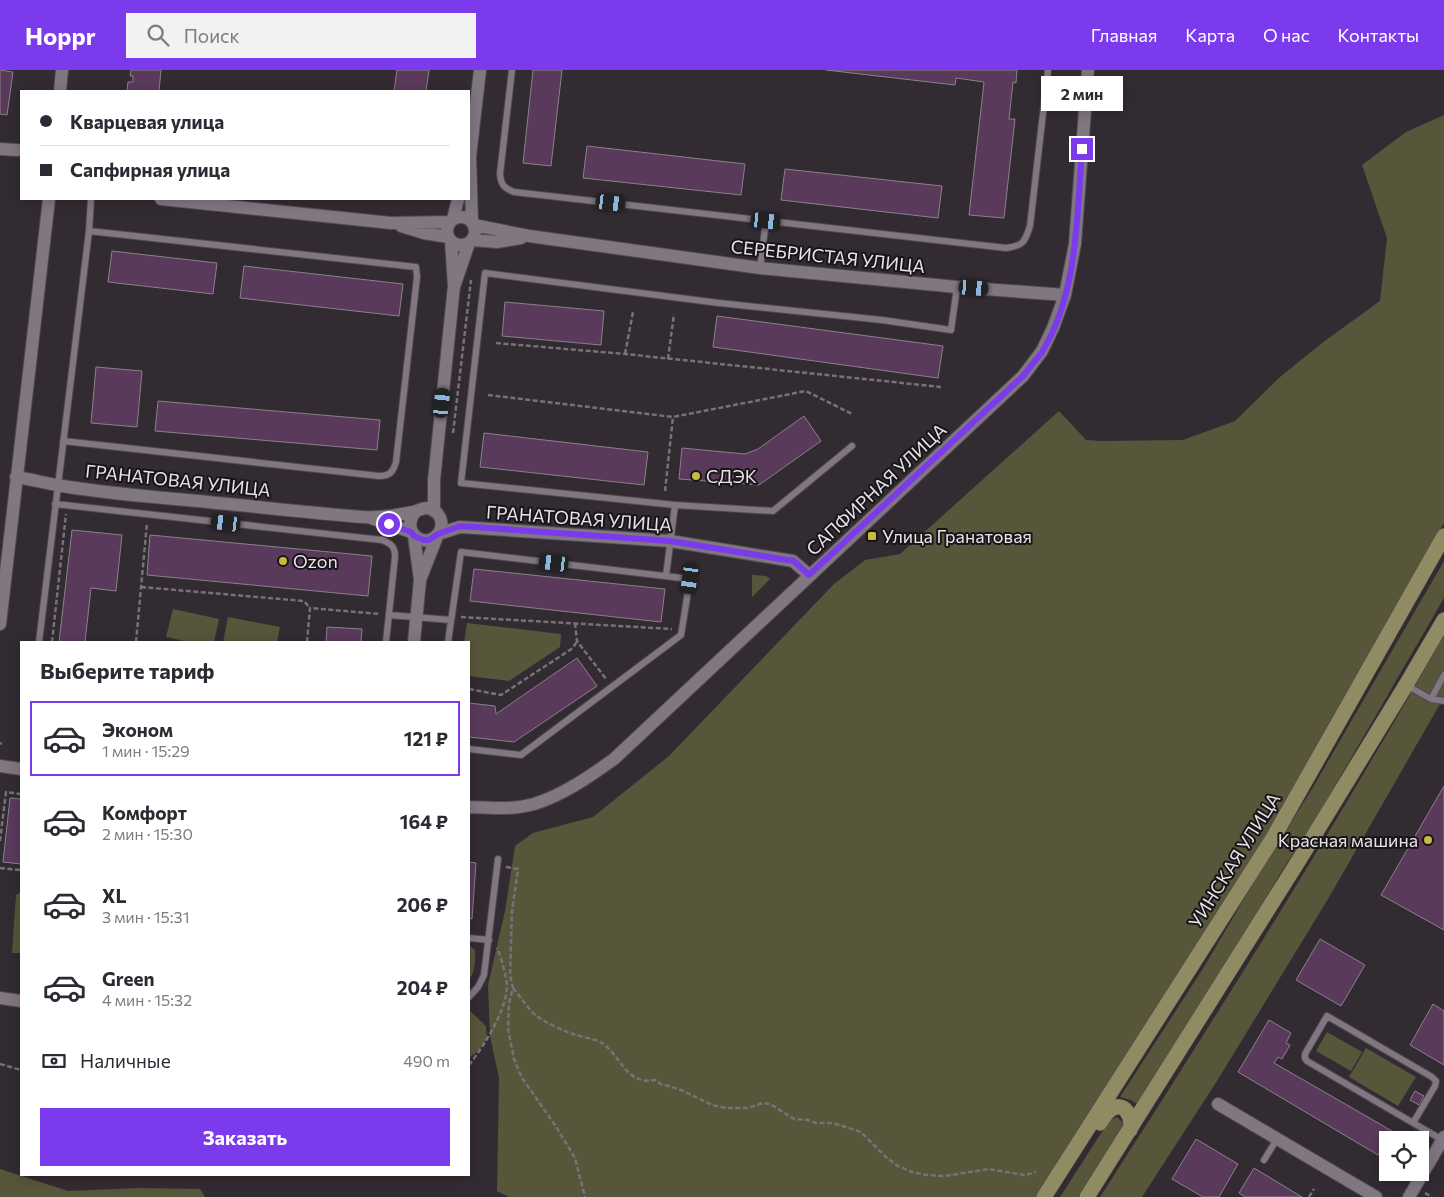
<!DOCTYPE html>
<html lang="ru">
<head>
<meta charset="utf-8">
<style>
  :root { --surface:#fff; --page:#f2f2f3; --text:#2b2b33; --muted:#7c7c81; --line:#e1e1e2; --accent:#7c3aed }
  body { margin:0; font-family:Commissioner,sans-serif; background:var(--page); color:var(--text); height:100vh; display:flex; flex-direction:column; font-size:19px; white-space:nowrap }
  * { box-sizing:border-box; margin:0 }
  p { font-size:16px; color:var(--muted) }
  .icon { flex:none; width:28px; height:28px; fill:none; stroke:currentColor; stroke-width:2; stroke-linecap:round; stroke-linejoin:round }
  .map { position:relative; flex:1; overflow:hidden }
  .panel { position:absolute; left:20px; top:571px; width:450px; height:535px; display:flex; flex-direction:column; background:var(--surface); border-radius:0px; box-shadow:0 2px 12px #0003 }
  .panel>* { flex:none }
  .top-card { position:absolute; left:20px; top:20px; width:450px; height:110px; border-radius:0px; box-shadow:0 2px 12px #0003; display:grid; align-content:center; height:110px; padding:0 20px; background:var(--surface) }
  .fabs { position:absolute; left:1379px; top:1061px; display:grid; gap:10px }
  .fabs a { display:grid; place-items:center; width:50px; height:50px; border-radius:0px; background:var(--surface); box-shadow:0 2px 12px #0003; font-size:25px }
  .end { position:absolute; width:22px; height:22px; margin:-11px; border:6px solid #7c3aed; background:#fff; box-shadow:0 0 0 2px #fff }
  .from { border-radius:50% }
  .bubble { position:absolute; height:35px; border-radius:0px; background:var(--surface); box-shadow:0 2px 12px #0003; font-size:16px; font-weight:700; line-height:35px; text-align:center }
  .car { position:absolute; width:15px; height:30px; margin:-15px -8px; border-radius:6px; box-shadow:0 0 4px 1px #0007; background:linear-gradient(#222 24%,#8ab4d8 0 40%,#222 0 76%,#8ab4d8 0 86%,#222 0) }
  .top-card b { display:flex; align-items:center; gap:18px; height:48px; font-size:19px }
  .top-card b+b { border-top:1px solid var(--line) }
  .top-card i { width:12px; height:12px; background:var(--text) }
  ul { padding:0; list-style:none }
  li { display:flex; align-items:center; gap:15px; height:75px; margin:0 10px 8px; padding:0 10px; border:2px solid transparent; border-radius:0px }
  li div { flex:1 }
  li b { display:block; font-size:19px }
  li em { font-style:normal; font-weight:700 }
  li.current { border-color:var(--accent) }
  li>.icon { width:45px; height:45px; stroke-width:1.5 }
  h2 { padding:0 20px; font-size:22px; line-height:60px }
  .pay { display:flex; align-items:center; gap:12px; height:55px; padding:0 20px; font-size:19px }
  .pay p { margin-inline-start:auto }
  .button { display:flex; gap:10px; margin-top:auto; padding:10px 20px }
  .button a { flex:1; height:58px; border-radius:0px; background:var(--accent); color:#fff; font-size:20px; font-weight:700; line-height:58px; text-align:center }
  header { display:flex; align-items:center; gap:30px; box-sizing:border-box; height:70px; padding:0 25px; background:var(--accent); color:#fff }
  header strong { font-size:24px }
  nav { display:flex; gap:28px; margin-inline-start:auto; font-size:18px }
  .search { width:350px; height:45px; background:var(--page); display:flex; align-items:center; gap:12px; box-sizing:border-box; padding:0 18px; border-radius:0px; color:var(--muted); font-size:19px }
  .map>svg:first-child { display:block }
  .green { fill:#57563b }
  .building { fill:#5a3a5b; stroke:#8a818a }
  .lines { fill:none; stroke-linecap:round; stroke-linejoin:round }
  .service-casing { stroke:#504950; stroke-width:8 }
  .minor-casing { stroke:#504950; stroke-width:14 }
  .primary-casing { stroke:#504950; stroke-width:16 }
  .path { stroke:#787178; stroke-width:2.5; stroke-dasharray:5 2.5; stroke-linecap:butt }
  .service { stroke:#807780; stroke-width:6 }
  .minor { stroke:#807780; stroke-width:12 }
  .primary { stroke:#918b64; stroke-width:15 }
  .route { stroke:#7c3aed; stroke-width:6 }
  .poi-dot { fill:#c5bc3d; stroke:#181518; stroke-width:2 }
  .labels { text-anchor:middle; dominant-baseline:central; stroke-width:4; stroke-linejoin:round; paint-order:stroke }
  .street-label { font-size:18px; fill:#e8e3e8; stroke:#181518 }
  .poi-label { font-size:18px; fill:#e8e3e8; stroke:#181518; text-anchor:start }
</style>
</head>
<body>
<header>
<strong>Hoppr</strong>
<div class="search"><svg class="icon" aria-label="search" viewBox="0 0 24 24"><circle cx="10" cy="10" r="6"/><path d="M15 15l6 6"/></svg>Поиск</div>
<nav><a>Главная</a><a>Карта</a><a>О нас</a><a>Контакты</a></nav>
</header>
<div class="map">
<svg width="1444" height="1127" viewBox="0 0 1444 1127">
  <rect width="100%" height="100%" fill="#322b32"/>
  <path class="green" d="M1444,45v408l-110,191 -71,129 -227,354h-527l-12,-6 2,-113 -9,-42 -2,-51 17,-74 10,-65 18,-13 60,-16 76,-61 165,-172 31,-24 35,-6 159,-143 27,29 16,1 81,-1 52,-19 45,-44 42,-34 58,-42 7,-63 -25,-73 44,-33z
    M1444,491v37l-134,231 -27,40 -66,112 -80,123 -6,-4 -11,-3 84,-130 57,-97 51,-81z
    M752,505l14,1 4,3 -18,18z
    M173,539l46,10 -5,23h-25l-23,-5z
    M228,547l52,10 -3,15h-54z
    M467,553l94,11 -1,13 -51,34 -40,-5v-34h-5z
    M1444,565v62l-116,202 -111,182 -75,116h-42c119,-185 236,-371 344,-562z
    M21,822v61h-9l4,-58z
    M469,875l6,5c0,10 1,22 -6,29z
    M469,940l17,16 1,13 -8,11 -10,8z
    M1327,962l35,20 -11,19 -35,-20z
    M1366,978l50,29 -18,29 -49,-29z
    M1117,1047l6,6 -2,6 -43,68h-18l49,-76z
    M0,1099l68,22 71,-3 61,1 5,8h-205z"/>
  <path class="building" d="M0,0l13,2 -6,43 -7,-1z
    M131,0h30l-2,21h-32l1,-9h5v-6h-3z
    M397,0h32l-3,21h-32z
    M533,0h29l-11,96 -28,-3z
    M826,0h191l-1,13 -3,-1 -4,37h6l-11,99 -35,-3 15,-133 -28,-4 -1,7z
    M587,76l158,18 -4,31 -158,-17z
    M785,99l157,17 -4,32 -157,-18z
    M112,181l105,12 -4,31 -105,-12z
    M244,196l159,18 -4,32 -159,-18z
    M505,232l99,9 -3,34 -99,-9z
    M717,246l226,30 -5,32 -225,-31z
    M96,297l46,4 -5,56 -46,-4z
    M158,331l222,19 -3,30 -222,-19z
    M804,346l17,25 -62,44 -80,-6 3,-31 63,6 13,-5z
    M484,363l164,19 -4,33 -164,-18z
    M72,460l50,5 -6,56 -25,-3 -6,54h-26z
    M150,465l222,21 -4,40 -221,-21z
    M474,499l191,20 -4,33 -191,-21z
    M327,557l35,2 -1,13h-35z
    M577,588l20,28 -83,56 -45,-5v-34l26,3 1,8z
    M1444,716v144l-63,-35z
    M10,728l11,1v65l-18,-2z
    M469,792l7,1 -4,56 -3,-1z
    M1320,869l45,26 -24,41 -45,-26z
    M1433,934l11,7v54l-34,-20z
    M1269,950l22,13 -5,10 4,2 -8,14 -4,-2 -4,6 118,68 -14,24 -140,-83z
    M1415,1021l9,5 -5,9 -9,-5z
    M1196,1069l42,25 -19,33h-16l-31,-18z
    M1254,1098l48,29h-57l-6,-4z"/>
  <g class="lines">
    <defs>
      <path id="service" d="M512,0l-12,104c1,11 4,14 14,18l492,56c17,-2 19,-6 24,-22l18,-156
        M760,198l6,-47
        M63,371l316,35c11,0 14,-4 17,-14l21,-185 -1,-10 -327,-36
        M852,376l-79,65 -98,-6 -214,-22 24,-210 234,30 163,17 69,10 6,-43
        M55,434l327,36c10,4 13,7 13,17l-9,85
        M666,506l9,-71
        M389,545l62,5
        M39,572l50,-411 2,-32
        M448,572l13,-90 229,27 -9,56 -160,120 -52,-6
        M1406,615l25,14 13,2
        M1431,629l13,-24
        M469,868l20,2
        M469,927l9,-10 6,-12 14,-116
        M1413,1053l22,-37 1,-5 -4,-4 -105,-61 -22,38v4l2,3 137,80
        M1264,1090l13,-21"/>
      <path id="minor" d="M60,21l2,-21
        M0,79l17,1
        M161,129l230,24 59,-1
        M447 161a14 14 0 1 1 28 0a14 14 0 1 1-28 0Z
        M453,149l5,-20
        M472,151l-2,-64 10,-87
        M474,155l55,11 231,32 197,19 108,8
        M401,156l23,7 24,4
        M472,170l25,2 24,-4
        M455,214l14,-41
        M16,407c14,2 28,6 41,8 50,9 101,12 151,17 52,5 104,11 155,15 15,1 35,-2 50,-5 5,-1 8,-4 14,-4 12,1 19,16 11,26 -14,17 -38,-3 -23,-22
        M434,441v-31l20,-194 -3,-45
        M371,448l40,14
        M420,510l18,-46 22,-7 210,14 123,20 16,14
        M0,554l49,-425
        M414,572l6,-62 -6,-44
        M0,696l21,3
        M469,737c21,1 44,3 65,-3 29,-9 55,-27 80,-45l409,-383 19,-25 11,-23 12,-33 10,-51 13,-174
        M0,928l21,3
        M1218,1034l158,93
        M1409,1127l35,-60"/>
      <path id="primary" d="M1100,1053c3,-5 6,-10 10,-13 15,-11 23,8 20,20
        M1044,1127l229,-359 171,-302
        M1087,1127l212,-337 107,-175 38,-65"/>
    </defs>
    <use href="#service" class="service-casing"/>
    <use href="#minor" class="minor-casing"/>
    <use href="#primary" class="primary-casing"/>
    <path class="path" d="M496,273l129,11 316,33
      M625,284l8,-42
      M668,289l6,-45
      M488,325l185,22 133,-26 46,23
      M453,363l18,-153
      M665,421l8,-74
      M141,517l163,14 6,7
      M461,547l211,12
      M575,553l2,18 29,38
      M52,572l14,-128
      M136,572l11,-119
      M307,572l3,-34 70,6
      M469,619l32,6 72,-47 4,-7
      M0,674l2,-1
      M0,771l6,-49 15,2
      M506,797l12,2 -6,42 -2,65 3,12 -4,15 -1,26 6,30 8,19 33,47 20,33 10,39
      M0,798l21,2
      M513,918c8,9 16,23 25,29 10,7 24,13 35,17 8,3 23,5 29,9 19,13 25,43 53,37l6,4 18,5 33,16 15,3h22l13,-5 8,1 24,15 14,1 8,3h17l28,9 25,25 12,9 14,6 14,3 19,1 44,-7 36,6 11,-3
      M0,994l21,6
      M469,995c15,-19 38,-55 38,-80 -1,-9 -6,-30 -10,-37
      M1425,1123l7,4
      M1309,1127l5,-8"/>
    <use href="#service" class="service"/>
    <use href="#minor" class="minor"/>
    <use href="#primary" class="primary"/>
  </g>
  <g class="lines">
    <path class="route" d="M389,454l22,8 3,4 10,4h5l9,-6 22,-8 210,15 124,20 15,14 214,-199c6,-8 13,-16 19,-24 36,-58 35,-138 40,-203"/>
  </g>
  <g class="poi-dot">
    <circle cx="696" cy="406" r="5"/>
    <rect x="867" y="461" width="10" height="10" rx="2.5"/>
    <circle cx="283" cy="491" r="5"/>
    <circle cx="1428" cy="770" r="5"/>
  </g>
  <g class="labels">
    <g class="street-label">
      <text transform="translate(828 186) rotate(6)">СЕРЕБРИСТАЯ УЛИЦА</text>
      <text transform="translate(178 410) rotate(6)">ГРАНАТОВАЯ УЛИЦА</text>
      <text transform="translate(876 419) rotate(-43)">САПФИРНАЯ УЛИЦА</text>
      <text transform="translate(579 448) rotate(4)">ГРАНАТОВАЯ УЛИЦА</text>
      <text transform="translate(1234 790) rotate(-58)">УИНСКАЯ УЛИЦА</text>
    </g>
    <g class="poi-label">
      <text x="706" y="406">СДЭК</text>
      <text x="882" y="466">Улица Гранатовая</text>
      <text x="293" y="491">Ozon</text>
      <text x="1418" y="770" text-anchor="end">Красная машина</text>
    </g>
  </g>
</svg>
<div class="fabs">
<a><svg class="icon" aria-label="locate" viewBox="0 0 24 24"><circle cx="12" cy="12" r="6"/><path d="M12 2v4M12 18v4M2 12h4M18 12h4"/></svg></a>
</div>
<i class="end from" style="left:389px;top:454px"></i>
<i class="end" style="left:1082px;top:79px"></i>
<div class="bubble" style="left:1041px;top:6px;width:82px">2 мин</div>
<i class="car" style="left:611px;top:133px;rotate:97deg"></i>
<i class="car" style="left:766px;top:151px;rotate:96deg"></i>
<i class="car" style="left:974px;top:218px;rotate:94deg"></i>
<i class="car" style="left:442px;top:333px;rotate:6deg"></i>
<i class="car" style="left:226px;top:453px;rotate:277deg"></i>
<i class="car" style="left:554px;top:493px;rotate:277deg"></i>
<i class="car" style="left:690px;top:509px;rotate:188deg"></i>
<div class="top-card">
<b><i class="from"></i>Кварцевая улица</b>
<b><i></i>Сапфирная улица</b>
</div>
<section class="panel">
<h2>Выберите тариф</h2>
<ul>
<li class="current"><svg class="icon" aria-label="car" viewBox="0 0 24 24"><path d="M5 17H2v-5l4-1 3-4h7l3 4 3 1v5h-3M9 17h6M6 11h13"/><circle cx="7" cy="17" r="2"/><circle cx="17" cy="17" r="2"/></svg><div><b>Эконом</b><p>1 мин · 15:29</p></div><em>121 ₽</em></li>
<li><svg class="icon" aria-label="car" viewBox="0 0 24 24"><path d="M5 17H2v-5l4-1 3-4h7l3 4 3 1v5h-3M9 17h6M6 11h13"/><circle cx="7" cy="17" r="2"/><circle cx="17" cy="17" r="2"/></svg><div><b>Комфорт</b><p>2 мин · 15:30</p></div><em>164 ₽</em></li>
<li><svg class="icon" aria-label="car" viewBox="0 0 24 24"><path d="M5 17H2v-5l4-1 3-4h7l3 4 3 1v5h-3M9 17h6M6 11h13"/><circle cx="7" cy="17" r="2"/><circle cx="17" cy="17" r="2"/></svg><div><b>XL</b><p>3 мин · 15:31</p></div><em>206 ₽</em></li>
<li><svg class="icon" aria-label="car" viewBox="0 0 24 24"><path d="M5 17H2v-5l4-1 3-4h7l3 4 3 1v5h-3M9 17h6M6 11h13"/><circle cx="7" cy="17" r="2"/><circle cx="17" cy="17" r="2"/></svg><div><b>Green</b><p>4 мин · 15:32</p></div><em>204 ₽</em></li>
</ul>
<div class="pay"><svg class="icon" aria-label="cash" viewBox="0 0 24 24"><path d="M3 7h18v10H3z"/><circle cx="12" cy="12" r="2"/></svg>Наличные<p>490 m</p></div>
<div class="button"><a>Заказать</a></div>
</section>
</div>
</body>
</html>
